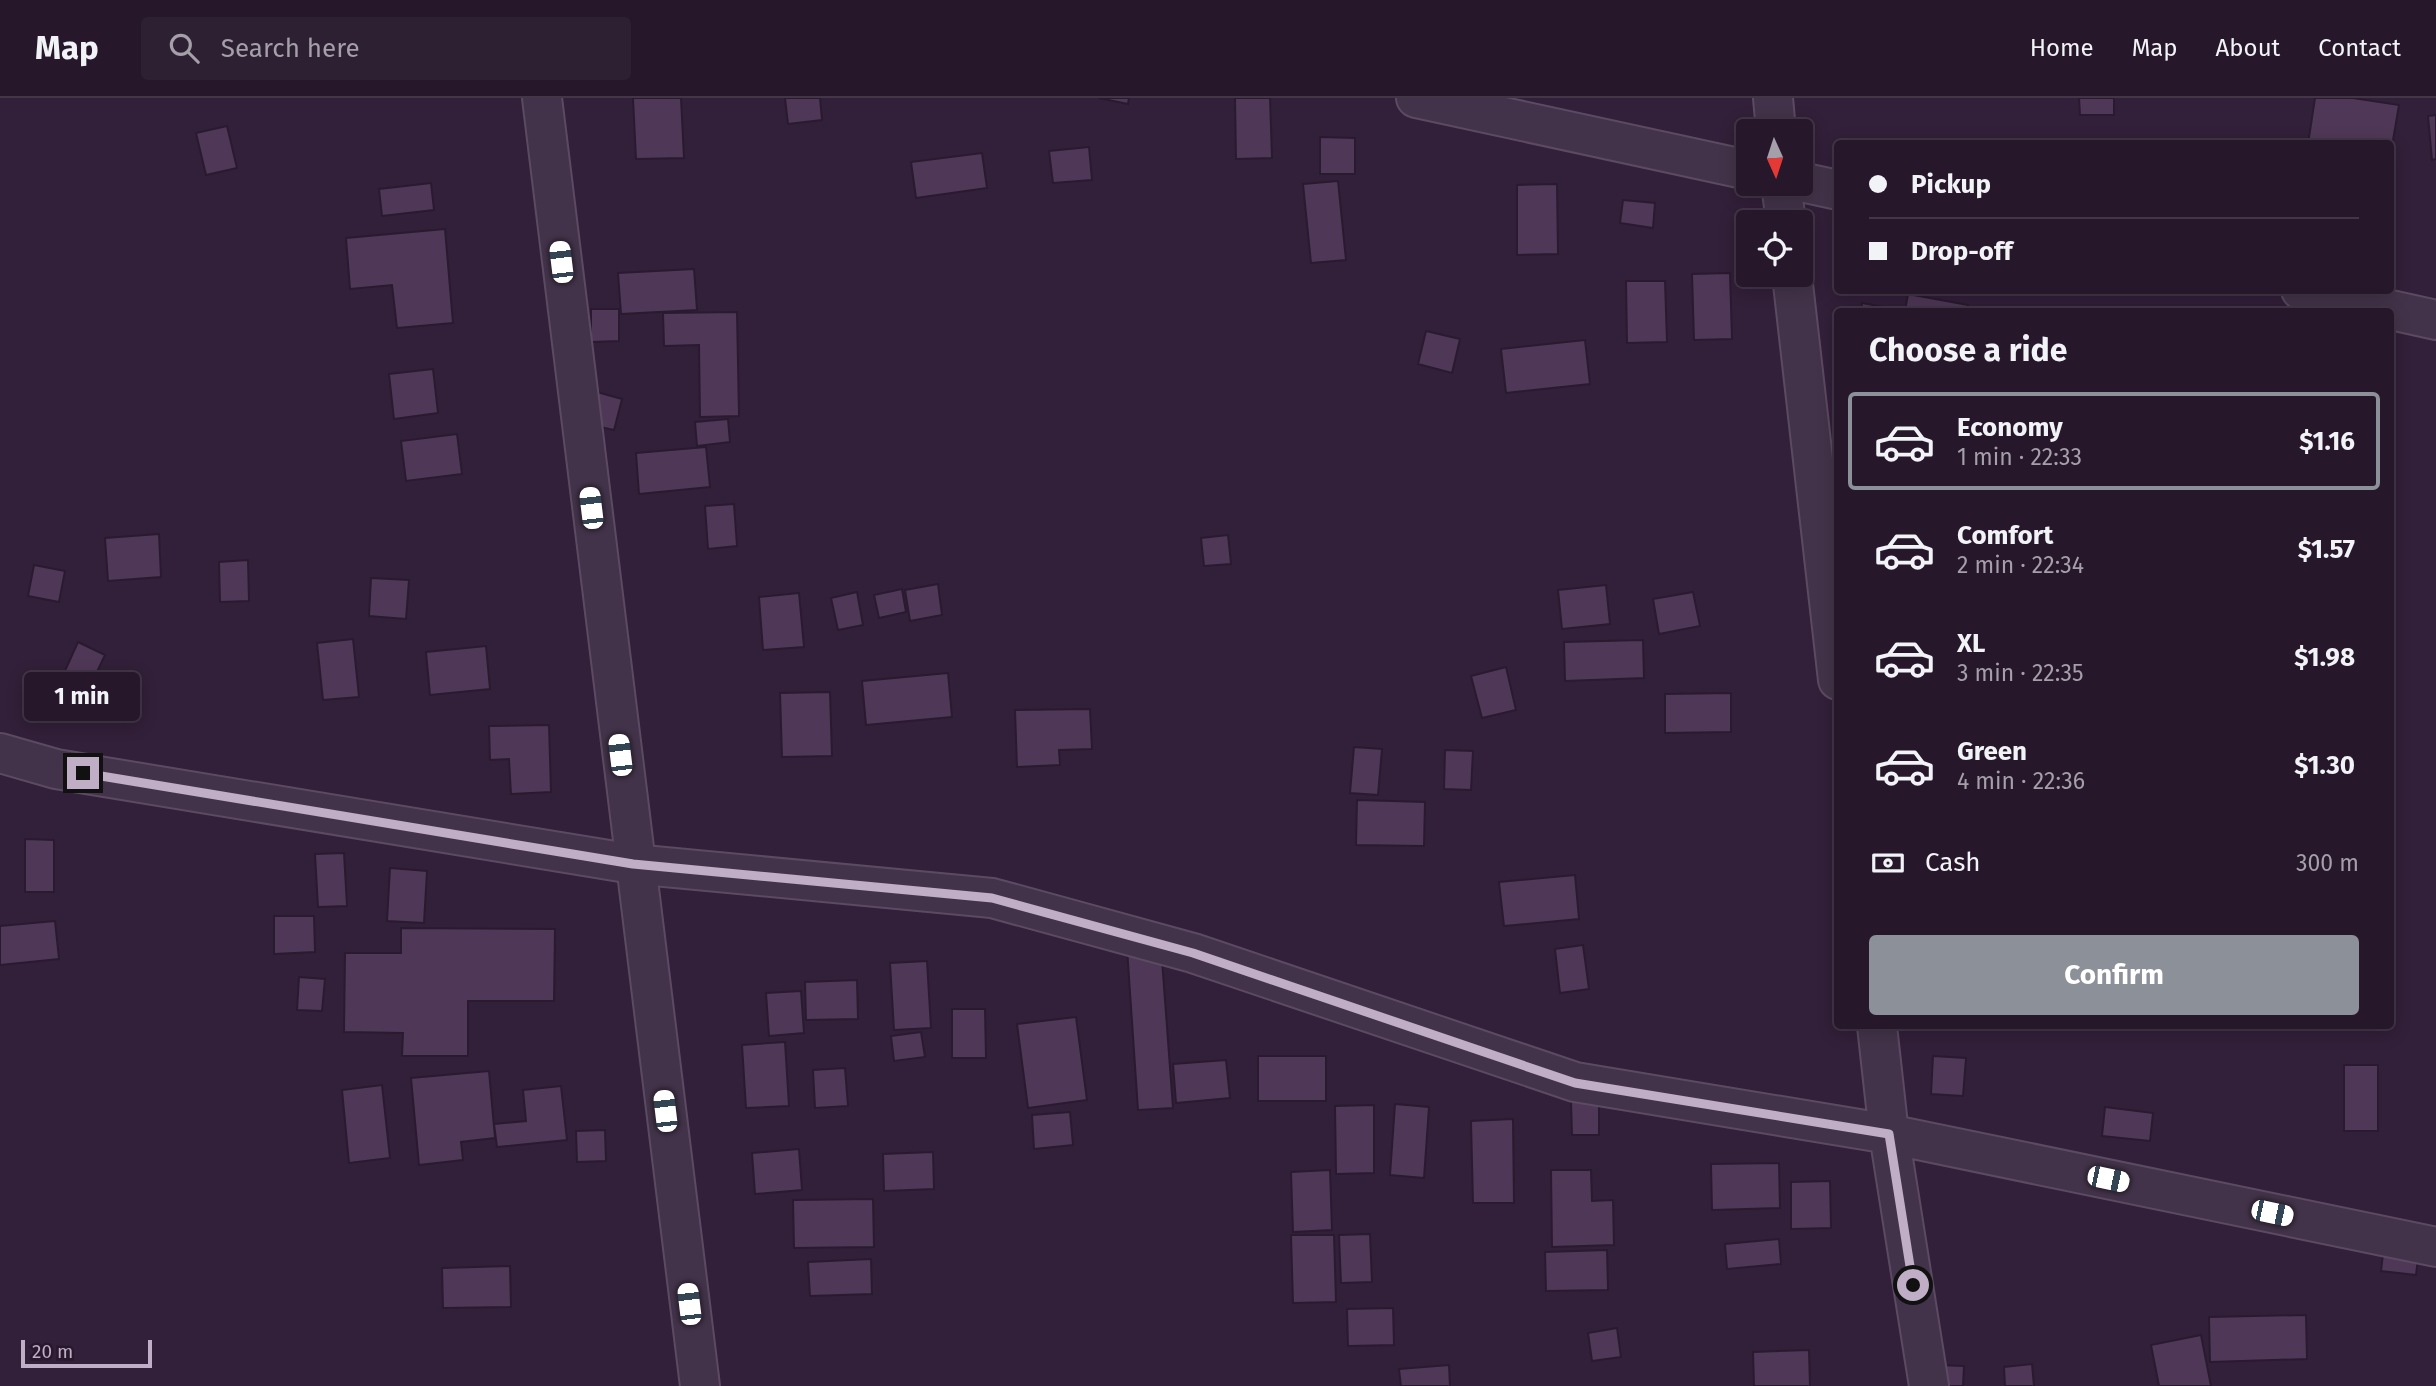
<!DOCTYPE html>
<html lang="en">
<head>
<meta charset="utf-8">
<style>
  :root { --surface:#26172b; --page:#2e2033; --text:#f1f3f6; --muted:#a49fa9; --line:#423647; --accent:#8c9099 }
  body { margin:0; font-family:"Fira Sans",sans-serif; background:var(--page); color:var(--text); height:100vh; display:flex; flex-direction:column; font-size:26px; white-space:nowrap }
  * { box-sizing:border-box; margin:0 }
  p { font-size:23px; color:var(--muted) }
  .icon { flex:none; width:38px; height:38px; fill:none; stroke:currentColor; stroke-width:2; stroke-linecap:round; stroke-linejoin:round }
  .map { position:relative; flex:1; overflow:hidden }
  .sheet { position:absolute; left:1834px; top:210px; width:560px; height:721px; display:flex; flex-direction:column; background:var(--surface); border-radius:7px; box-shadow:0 4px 18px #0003,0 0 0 2px var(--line) }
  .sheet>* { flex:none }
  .banner { position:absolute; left:1834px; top:42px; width:560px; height:154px; border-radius:7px; box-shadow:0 4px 18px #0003,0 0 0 2px var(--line); display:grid; align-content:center; height:154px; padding:0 35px; background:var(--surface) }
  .needle { width:46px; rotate:177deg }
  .controls { position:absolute; left:1736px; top:21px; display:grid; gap:14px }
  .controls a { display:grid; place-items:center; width:77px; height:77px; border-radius:7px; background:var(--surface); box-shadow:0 4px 18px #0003,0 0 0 2px var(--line); font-size:35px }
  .scale { position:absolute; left:21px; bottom:18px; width:131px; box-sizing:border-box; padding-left:7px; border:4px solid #c0adc6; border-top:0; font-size:19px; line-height:24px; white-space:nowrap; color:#c0adc6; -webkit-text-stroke:5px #28182e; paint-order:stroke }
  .end { position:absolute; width:32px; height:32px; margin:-16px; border:9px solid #c0adc6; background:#111; box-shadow:0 0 0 4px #111 }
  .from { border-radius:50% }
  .bubble { position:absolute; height:49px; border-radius:7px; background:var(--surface); box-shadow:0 4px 18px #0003,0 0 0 2px var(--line); font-size:23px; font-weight:700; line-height:49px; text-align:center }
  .car { position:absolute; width:21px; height:42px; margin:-21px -10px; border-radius:9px; box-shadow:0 0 5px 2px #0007; background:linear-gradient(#fff 24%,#345 0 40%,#fff 0 76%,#345 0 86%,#fff 0) }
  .banner b { display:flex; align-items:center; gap:24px; height:66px; font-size:26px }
  .banner b+b { border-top:2px solid var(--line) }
  .banner i { width:18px; height:18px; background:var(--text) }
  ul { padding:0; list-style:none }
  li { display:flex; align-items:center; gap:21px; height:98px; margin:0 14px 10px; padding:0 21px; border:4px solid transparent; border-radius:7px }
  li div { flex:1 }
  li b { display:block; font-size:26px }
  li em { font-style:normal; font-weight:700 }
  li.selected { border-color:var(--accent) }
  li>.icon { width:63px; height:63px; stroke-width:1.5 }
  h2 { padding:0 35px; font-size:32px; line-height:84px }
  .pay { display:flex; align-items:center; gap:18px; height:77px; padding:0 35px; font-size:26px }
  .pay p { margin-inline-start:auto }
  .cta { display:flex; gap:14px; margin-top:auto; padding:14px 35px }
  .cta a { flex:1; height:80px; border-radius:7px; background:var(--accent); color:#fff; font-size:28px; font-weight:700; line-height:80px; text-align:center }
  header { display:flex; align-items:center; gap:42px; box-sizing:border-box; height:98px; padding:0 35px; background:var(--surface); border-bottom:2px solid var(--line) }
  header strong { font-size:33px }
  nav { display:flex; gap:38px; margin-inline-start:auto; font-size:24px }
  .search { width:490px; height:63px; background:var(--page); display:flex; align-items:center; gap:18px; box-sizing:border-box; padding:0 24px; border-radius:7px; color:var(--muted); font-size:26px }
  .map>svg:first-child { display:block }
  .building { fill:#4f3857; stroke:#2a1a30; stroke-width:2 }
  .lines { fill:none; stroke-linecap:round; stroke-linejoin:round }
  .street-casing { stroke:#5b4a61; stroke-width:42 }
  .street { stroke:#43334a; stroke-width:38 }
  .route { stroke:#c0adc6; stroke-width:9 }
</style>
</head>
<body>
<header>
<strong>Map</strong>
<div class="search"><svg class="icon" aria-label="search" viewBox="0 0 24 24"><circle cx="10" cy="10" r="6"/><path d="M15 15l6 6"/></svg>Search here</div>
<nav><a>Home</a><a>Map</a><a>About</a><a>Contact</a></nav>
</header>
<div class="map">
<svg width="2436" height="1288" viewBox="0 0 2436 1288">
  <rect width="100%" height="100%" fill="#321f39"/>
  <path class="building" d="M633,0h48l3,60 -48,1z
    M785,0h35l2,22 -34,4z
    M1099,0h30l-1,6z
    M1235,0h35l2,60 -36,1z
    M2079,0h35v17h-34z
    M2315,0h38l46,7 -9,53v-14h-82z
    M2436,17v44l-4,1 -4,-44z
    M227,28l10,42 -31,7 -10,-42z
    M1320,39l35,1v36h-35z
    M1089,49l3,33 -39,3 -4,-32z
    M982,55l5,35 -71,10 -5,-36z
    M1338,83l8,79 -35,3 -8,-79z
    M431,85l3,27 -52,6 -3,-27z
    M1557,86l1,70 -41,1v-70z
    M1623,102l32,3 -2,25 -33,-5z
    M445,131l8,94 -56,5 -5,-43 -42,4 -4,-51z
    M694,171l3,41 -76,4 -3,-41z
    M1730,175l2,66 -38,1 -2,-66z
    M1626,183h39l2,61 -40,1z
    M1908,196l60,11 -1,7h-106l1,-9 43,8z
    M591,211h28v32l-28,1z
    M737,214l2,104 -39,1 -1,-72 -35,1 -1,-33z
    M1426,233l34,8 -8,34 -34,-9z
    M1585,242l5,44 -84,9 -5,-44z
    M433,271l5,44 -44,6 -5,-45z
    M590,292l32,9 -8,31 -32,-7z
    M728,321l2,23 -33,4 -2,-24z
    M457,336l5,40 -56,7 -5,-40z
    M706,349l4,40 -71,7 -3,-41z
    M734,406l3,42 -29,3 -3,-43z
    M159,436l2,43 -53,4 -3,-43z
    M1228,437l3,29 -27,2 -3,-28z
    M248,462l1,41 -29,1 -1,-40z
    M34,467l31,6 -6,31 -31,-6z
    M371,480l38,2 -3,39 -37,-3z
    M938,486l4,31 -32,6 -5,-31z
    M1606,487l4,39 -48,5 -4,-39z
    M902,491l4,23 -27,6 -5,-23z
    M857,494l6,33 -25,5 -7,-32z
    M1693,494l7,34 -41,8 -6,-35z
    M799,495l5,54 -41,3 -4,-53z
    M353,541l6,58 -36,3 -6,-57z
    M1643,542l1,38 -79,3 -1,-39z
    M78,544l27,13 -20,42 -26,-13z
    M486,548l4,43 -60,6 -4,-43z
    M1506,569l10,43 -34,8 -11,-42z
    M948,575l4,44 -86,8 -4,-44z
    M830,594l2,64 -50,1 -2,-64z
    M1731,595v39l-66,1v-39z
    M1090,611l2,40 -33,1 1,15 -43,2 -2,-57z
    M549,627l2,67 -40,2 -2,-35 -19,1 -1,-34z
    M1354,649l28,2 -4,46 -28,-2z
    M1445,652l28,1 -2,39 -27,-1z
    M1357,702l68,2 -1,44 -68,-1z
    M25,741l29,1v52h-29z
    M344,755l3,53 -29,1 -3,-53z
    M390,770l37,3 -3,52 -37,-2z
    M1575,777l4,44 -75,7 -5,-44z
    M274,818h40l1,36 -41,2z
    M55,823l4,38 -59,6v-39z
    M401,830l154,1 -1,72h-86v55h-66l1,-23 -59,-1 1,-79h56z
    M1583,847l6,44 -29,4 -5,-44z
    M1161,848l12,162 -35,2 -11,-162z
    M927,863l4,67 -37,2 -4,-67z
    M299,879l26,2 -3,32 -25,-1z
    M857,882l1,39 -52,1 -1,-38z
    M801,893l3,42 -35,3 -3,-43z
    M952,911h33l1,49h-34z
    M1076,919l11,83 -59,8 -11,-84z
    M921,934l4,25 -31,4 -3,-25z
    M785,944l4,64 -43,2 -4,-63z
    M1258,958h68v45h-68z
    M1933,958l33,2 -3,38 -32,-2z
    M1226,962l4,38 -54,5 -3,-39z
    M2344,967h34v66h-34z
    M845,970l3,38 -33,2 -2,-38z
    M489,973l6,67 -34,4 2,18 -44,5 -8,-87z
    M382,987l8,73 -41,5 -7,-73z
    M561,988l6,54 -70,7 -3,-23 32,-3 -3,-31z
    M1571,1004h28v33h-27z
    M1395,1006l34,3 -5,71 -34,-3z
    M1374,1007v68l-38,1 -1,-68z
    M2105,1009l48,6 -3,28 -48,-5z
    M1070,1014l3,33 -39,4 -2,-34z
    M1513,1021l1,84h-41l-2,-82z
    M605,1032l1,31 -29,1 -1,-31z
    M799,1051l3,41 -47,4 -3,-41z
    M933,1054l1,37 -50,2 -1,-37z
    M1779,1065l1,45 -68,2 -1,-46z
    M1330,1072l2,60 -39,2 -2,-60z
    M1551,1072h40l1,31 21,-1 1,45 -62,2z
    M1830,1083l1,47 -40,1v-47z
    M873,1101l1,48 -80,1 -1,-48z
    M1370,1136l2,48 -31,1 -2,-48z
    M1291,1137h43l2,67 -43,1z
    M2385,1140l35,5 -4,32 -35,-4z
    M1779,1141l2,25 -54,5 -2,-25z
    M1607,1152l1,40 -62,1 -1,-39z
    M871,1161l1,35 -62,2 -2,-34z
    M510,1168l1,41 -68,1 -1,-40z
    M1393,1210l1,37 -46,1 -1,-37z
    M2306,1217l1,44 -97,3 -1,-45z
    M1617,1230l4,29 -29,4 -4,-28z
    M2201,1237l10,51h-52l-8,-41z
    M1809,1252l1,36h-56l-1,-34z
    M2032,1266l2,22h-29l-1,-19z
    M1449,1267l1,21h-49l-2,-17z
    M1937,1267l27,1 -1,20h-27z"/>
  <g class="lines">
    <defs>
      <path id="street" d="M542,0l158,1288
        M1416,0l332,72
        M1773,0l3,33
        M1801,84l37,8
        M1781,86l5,38
        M1792,177l46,405
        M2301,192l135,30
        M0,655l56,16 577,95 359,34 201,55 382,129 314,52 547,113
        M1877,928l12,108 40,252"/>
    </defs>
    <use href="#street" class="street-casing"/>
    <use href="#street" class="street"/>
  </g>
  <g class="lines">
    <path class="route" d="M83,675l550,91 359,34 201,55 382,130 314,51 24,151"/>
  </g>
</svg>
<div class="controls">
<a><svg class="needle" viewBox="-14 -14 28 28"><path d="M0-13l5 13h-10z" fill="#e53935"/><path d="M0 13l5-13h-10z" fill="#a49fa9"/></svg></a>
<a><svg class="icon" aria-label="locate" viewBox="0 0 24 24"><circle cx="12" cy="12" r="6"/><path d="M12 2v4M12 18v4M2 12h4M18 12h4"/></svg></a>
</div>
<div class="scale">20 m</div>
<i class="end from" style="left:1913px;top:1187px"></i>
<i class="end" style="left:83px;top:675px"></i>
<div class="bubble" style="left:24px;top:574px;width:116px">1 min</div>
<i class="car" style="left:561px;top:164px;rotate:353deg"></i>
<i class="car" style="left:591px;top:410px;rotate:353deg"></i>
<i class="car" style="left:620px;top:657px;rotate:353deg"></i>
<i class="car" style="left:665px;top:1013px;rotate:353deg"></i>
<i class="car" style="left:2108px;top:1081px;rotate:102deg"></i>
<i class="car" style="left:2272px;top:1115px;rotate:102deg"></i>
<i class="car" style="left:689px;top:1206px;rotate:353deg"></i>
<div class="banner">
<b><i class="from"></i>Pickup</b>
<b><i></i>Drop-off</b>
</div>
<section class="sheet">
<h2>Choose a ride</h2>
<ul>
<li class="selected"><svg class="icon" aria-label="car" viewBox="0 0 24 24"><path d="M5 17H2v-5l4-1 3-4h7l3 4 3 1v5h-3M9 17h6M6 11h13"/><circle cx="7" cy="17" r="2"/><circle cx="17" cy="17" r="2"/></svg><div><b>Economy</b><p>1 min · 22:33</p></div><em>$1.16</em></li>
<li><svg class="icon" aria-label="car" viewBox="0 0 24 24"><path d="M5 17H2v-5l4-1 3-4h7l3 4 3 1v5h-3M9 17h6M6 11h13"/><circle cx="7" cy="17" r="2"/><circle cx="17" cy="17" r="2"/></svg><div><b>Comfort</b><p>2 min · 22:34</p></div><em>$1.57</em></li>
<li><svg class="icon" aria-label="car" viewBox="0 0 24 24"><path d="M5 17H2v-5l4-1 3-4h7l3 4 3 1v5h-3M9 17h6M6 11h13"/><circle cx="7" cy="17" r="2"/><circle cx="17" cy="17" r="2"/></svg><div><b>XL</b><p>3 min · 22:35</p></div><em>$1.98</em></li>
<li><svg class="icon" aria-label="car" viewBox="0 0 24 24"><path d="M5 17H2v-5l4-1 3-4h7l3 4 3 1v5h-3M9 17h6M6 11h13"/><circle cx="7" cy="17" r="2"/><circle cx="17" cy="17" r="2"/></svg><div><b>Green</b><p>4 min · 22:36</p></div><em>$1.30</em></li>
</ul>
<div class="pay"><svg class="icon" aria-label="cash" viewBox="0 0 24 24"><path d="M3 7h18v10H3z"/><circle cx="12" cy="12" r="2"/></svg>Cash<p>300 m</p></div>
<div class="cta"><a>Confirm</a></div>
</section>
</div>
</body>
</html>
